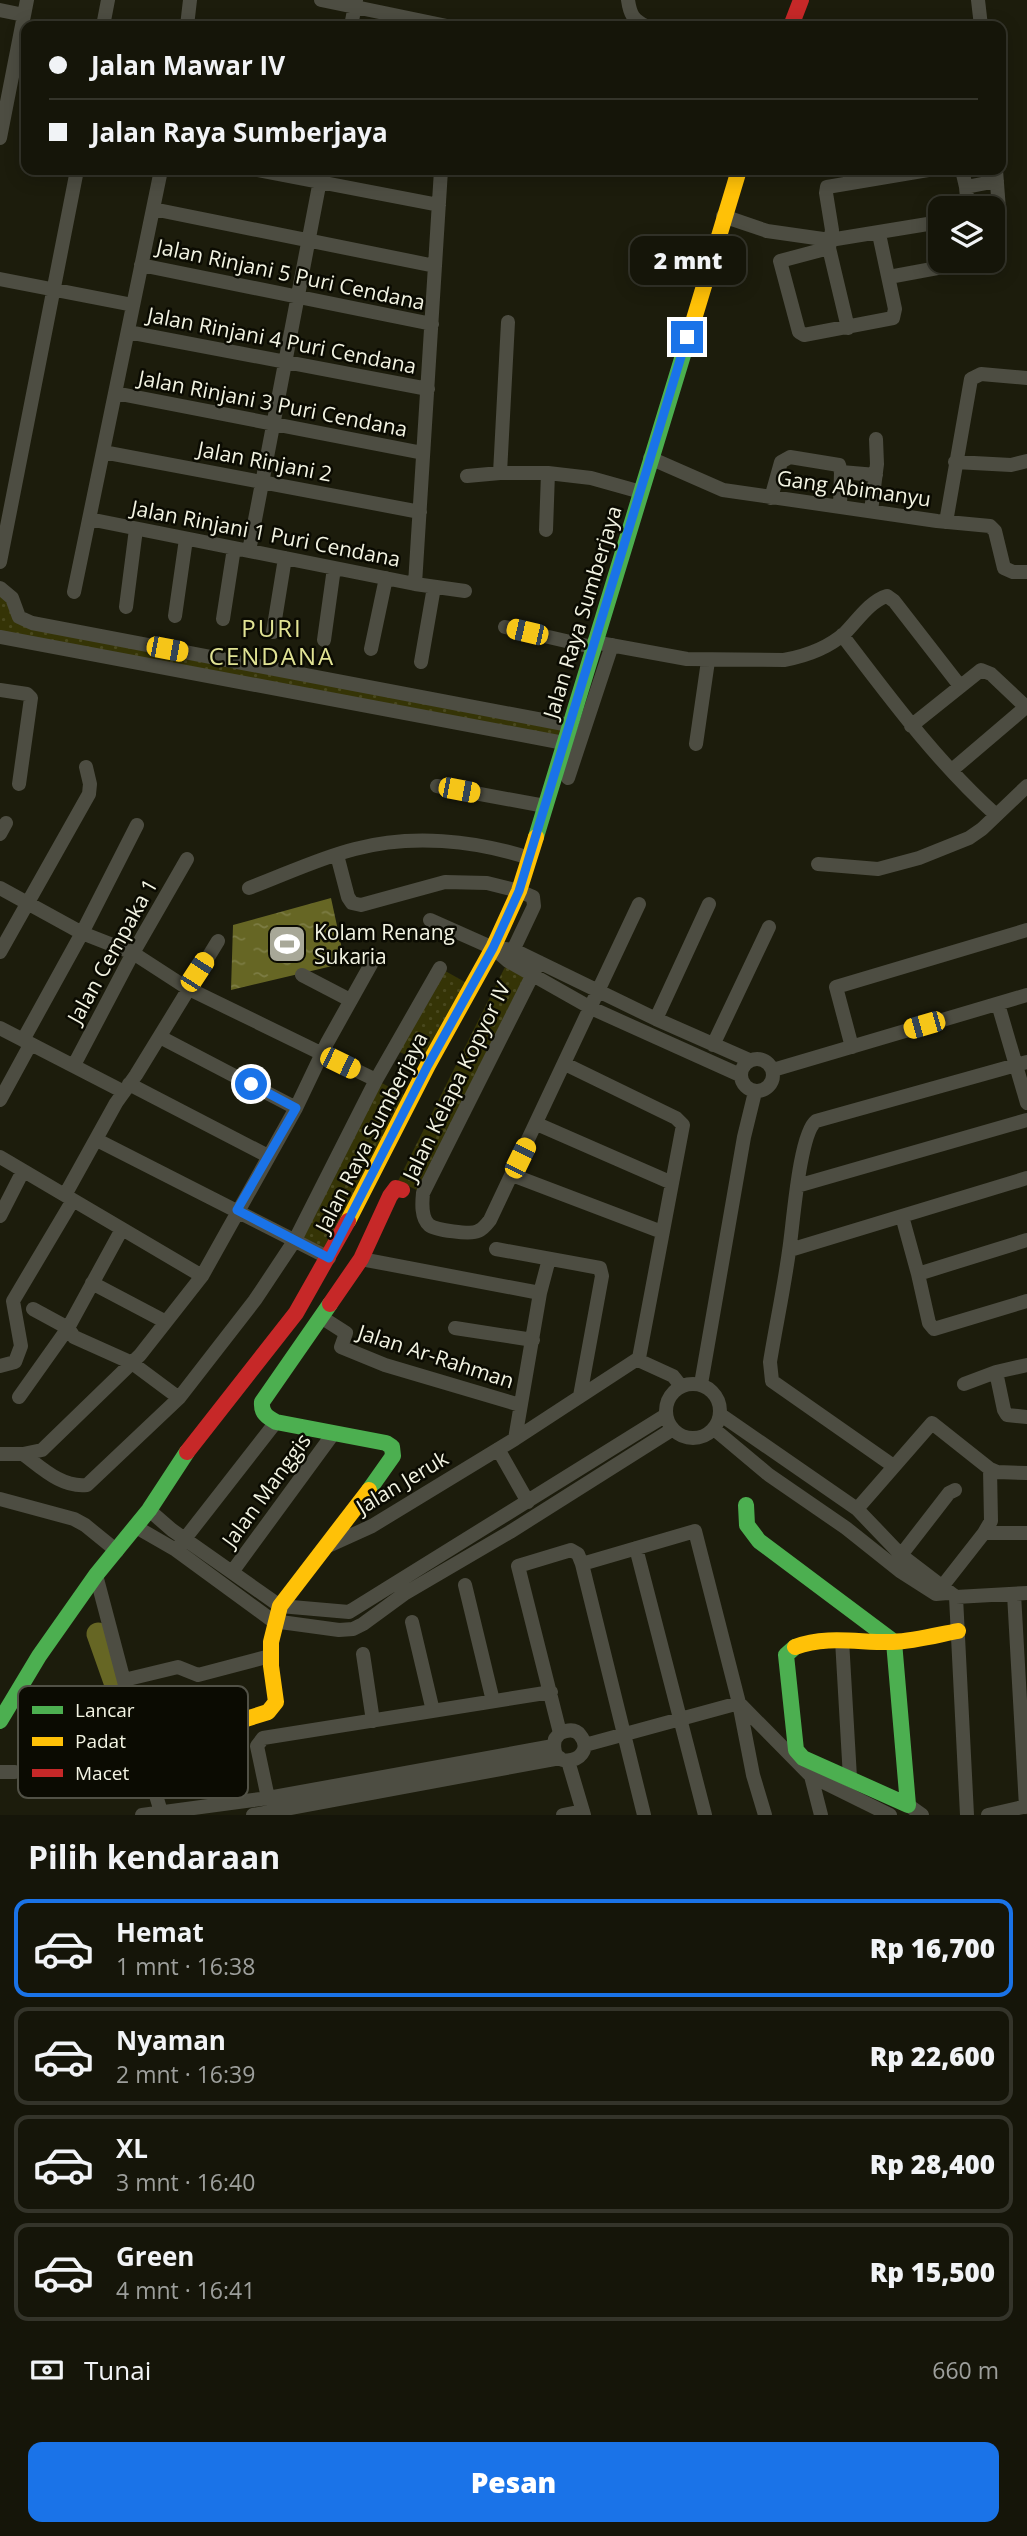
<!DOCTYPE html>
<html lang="id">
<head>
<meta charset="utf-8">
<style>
  :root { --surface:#151509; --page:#1e1e12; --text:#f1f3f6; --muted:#9d9f9c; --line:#34342a; --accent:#1a73e8 }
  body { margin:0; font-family:"Open Sans",sans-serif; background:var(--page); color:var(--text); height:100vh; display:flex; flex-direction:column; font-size:26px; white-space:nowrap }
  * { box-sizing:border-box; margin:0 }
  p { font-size:23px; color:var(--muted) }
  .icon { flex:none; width:38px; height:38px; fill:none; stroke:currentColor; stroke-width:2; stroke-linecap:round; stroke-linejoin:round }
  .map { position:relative; height:1815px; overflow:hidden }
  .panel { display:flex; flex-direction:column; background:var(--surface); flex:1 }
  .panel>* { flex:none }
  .banner { position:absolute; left:21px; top:21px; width:985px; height:154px; border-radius:14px; box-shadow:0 4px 18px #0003,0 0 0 2px var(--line); display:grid; align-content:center; height:154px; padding:0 28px; background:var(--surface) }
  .fabs { position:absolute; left:928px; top:196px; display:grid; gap:14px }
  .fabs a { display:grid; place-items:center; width:77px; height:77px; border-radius:14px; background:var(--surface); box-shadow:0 4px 18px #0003,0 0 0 2px var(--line); font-size:35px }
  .end { position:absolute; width:32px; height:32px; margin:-16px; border:9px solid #1a73e8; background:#fff; box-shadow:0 0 0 4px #fff }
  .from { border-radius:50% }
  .bubble { position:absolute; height:49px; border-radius:14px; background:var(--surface); box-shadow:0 4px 18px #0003,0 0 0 2px var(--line); font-size:23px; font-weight:800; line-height:49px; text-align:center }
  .car { position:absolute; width:21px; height:42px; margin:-21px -10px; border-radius:9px; box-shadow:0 0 5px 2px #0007; background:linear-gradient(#f5c518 24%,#345 0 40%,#f5c518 0 76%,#345 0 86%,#f5c518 0) }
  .banner b { display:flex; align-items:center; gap:24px; height:66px; font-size:26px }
  .banner b+b { border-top:2px solid var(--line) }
  .banner i { width:18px; height:18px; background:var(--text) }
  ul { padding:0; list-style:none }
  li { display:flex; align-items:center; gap:21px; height:98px; margin:0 14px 10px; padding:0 14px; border:4px solid var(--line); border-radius:14px }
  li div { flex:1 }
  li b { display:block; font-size:26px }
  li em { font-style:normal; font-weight:800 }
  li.active { border-color:var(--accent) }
  li>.icon { width:63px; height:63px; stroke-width:1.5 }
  h2 { padding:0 28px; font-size:32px; line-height:84px }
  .pay { display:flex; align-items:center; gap:18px; height:77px; padding:0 28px; font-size:26px }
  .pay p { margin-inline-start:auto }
  .action { display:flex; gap:14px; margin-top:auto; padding:14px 28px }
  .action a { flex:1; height:80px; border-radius:14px; background:var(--accent); color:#fff; font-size:28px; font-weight:800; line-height:80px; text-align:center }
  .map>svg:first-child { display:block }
  .grass { fill:url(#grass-dots) }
  .water { fill:url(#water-ripples) }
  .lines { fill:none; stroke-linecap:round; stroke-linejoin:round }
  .river { stroke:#666624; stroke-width:23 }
  .street { stroke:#4d4d42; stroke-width:14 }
  .fast { stroke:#4caf50; stroke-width:16 }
  .slow { stroke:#ffc107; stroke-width:16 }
  .jam { stroke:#c62828; stroke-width:16 }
  .route { stroke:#1a73e8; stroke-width:9 }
  .labels { text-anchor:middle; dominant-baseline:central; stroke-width:5; stroke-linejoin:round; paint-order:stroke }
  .street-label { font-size:21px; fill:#f3f4e3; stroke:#0b0b02 }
  .poi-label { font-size:21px; fill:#f3f4e3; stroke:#0b0b02; text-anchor:start }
  .quarter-label { font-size:24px; letter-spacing:2px; fill:#e1e394; stroke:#0b0b02 }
  .key { fill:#0b0b02; stroke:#515146; stroke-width:2 }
  .key-label { font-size:19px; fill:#f3f4e3 }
</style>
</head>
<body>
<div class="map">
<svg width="1027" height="1815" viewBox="0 0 1027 1815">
  <defs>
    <pattern id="grass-dots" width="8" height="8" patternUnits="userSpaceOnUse" patternTransform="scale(1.75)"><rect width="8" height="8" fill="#353406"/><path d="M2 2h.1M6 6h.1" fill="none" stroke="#49481e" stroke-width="1.8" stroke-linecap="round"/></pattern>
    <pattern id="water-ripples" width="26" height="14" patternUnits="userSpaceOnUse" patternTransform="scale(1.75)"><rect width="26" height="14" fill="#666624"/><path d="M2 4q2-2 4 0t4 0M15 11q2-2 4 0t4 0" fill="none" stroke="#7c7c44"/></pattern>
  </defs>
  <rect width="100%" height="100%" fill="#1c1c0c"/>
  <path class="grass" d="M0,588l19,29 550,108 -5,18 -564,-107z
    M508,961l24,14 -109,218 -25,-12z
    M440,968l32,18 -44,79 -35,-16z
    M376,1080l36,19 -83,159 -34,-18z"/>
  <path class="water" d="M331,898l14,65 -114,27 2,-65z"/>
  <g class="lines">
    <path class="river" d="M98,1634l35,99"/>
    <path class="street" d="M321,0l126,26
      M628,0c2,14 5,20 18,26
      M978,0l3,26
      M0,10l24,5
      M103,26l5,-26
      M187,26l3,-26
      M351,26l5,-26
      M0,138l27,-138
      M257,170l182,35
      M962,170l4,17
      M996,170l4,53
      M968,208l-2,-21 31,-6
      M153,209l282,57
      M723,216l44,15 63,9 110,-18
      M829,248l-49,13 19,71 5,3 89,-17 2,-9 -16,-75
      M141,265l291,59
      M889,277l70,-13 8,-3
      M0,279l133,26
      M508,322l-8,151h48l43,5 50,14
      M848,328l-19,-80 3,-18 -6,-37 1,-6 101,-17
      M128,332l300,57
      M115,393l308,60
      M103,452l317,60
      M650,458l73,32 214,31 53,5 5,5 9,37 9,4h14
      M955,462l56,3 16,-4
      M841,472l35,3
      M467,476l33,-3
      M771,498l10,-36 9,-5 49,8 2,7 -1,35
      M871,511l6,-47 -1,-25
      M89,519l326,65 50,7
      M946,522l25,-143 10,-5 46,4
      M546,530l2,-57
      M249,551l73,-381
      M0,562l77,-392
      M415,584l26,-414
      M0,588l12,10 7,19 13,6 537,102
      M74,592l87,-422
      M126,607l10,-78
      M175,616l11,-77
      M223,619l11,-71
      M505,627l87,20
      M273,632l12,-74
      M842,635c48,63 95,127 154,180
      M0,637l564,106
      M324,640l10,-72
      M594,642l93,17 97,1c22,-4 44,-12 61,-27 12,-12 25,-32 42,-37l7,5 66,85
      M371,649l15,-71
      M421,662l13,-75
      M0,690l27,4 4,4 -12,86
      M911,726l70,-56 10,4 36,34
      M696,744l12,-83
      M952,770l74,-63
      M568,778l44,-133
      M437,786l108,20
      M0,834l6,-11
      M337,855l11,42 4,6 9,2 84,-23 42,1 32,8 14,6 1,9 -26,55
      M818,864l60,5 41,-11 50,-20 13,-9 45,-43
      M0,888l82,45 51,20 54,35 189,92
      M249,888c35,-13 70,-30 106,-39 56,-15 119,-9 174,9
      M430,920l63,28 15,13 83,47 149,67
      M505,949l9,1 142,69 93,41
      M0,952l89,-158 1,-10 -4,-17
      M539,962l-116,231c-1,10 -2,25 6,32 6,5 42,10 49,6 5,-2 9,-7 12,-11l149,-316
      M302,975l48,25
      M998,1004l29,99
      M656,1019l53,-115
      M0,1028l124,64
      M160,1037l136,71
      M23,1040l59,-107 55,-108
      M713,1045l56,-118
      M852,1047l-16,-60 191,-57
      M741 1075a16 16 0 1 1 32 0a16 16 0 1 1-32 0Z
      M74,1065l59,-112 54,-94
      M773,1070l254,-75
      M129,1084l139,72
      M0,1100l30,-55
      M537,1124l135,59
      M97,1140l232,118
      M0,1157l202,119
      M512,1175l150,57
      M797,1186l230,-66
      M65,1195l51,-92 20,-28 82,-134
      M0,1216l23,-45
      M902,1216l16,58 109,-34
      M122,1229l-54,99 6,9 58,26 47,35
      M496,1249l104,19 2,8 -22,120
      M790,1250l237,-72
      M361,1259l179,34
      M918,1274l11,49 5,6 93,-28
      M92,1283l74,39
      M321,1317l25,16 -5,14 44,18 135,40
      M455,1328l78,12
      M638,1360l35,16 8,10
      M0,1366l15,-4 6,-16 -8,-45 60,-101
      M996,1372l8,38 3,5 20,2
      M666 1411a27 27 0 1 1 54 0a27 27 0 1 1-54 0Z
      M701,1384l43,-247 11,-45
      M964,1384l32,-12 31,-7
      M19,1397l49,-69 -35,-19
      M721,1415l136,94 44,46 55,42 71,-4
      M714,1429l55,46 77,53 54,43 36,23 12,-1
      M515,1439l25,-146 9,-34
      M498,1449l30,53
      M0,1454h23l19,-4 98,-95 62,-79 94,-168 31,-65 48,-86
      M23,1454c19,14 39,34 64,31l92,-87 76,-98 40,-60 81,-160 64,-112
      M892,1465l-120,-84 -2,-19c6,-37 14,-74 19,-111 4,-24 10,-117 27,-130l211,-59
      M0,1499l74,20 11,6 32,26
      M857,1509l75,-86 58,46 7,3 30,1
      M149,1510l23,20 108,76 69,6 317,-197
      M136,1527l40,23 97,71 66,9 14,-1 10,-5 41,-30 106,-62 163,-103
      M984,1533h43
      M180,1545l96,-123
      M330,1545l42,-19 143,-87 124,-81 44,-233 -7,-7 -111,-54
      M636,1548l69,267
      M901,1555l48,-62 6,-3
      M582,1564l113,-33 44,172 14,72 12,40
      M232,1572l101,-138
      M96,1575l47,178 19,62
      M465,1585l28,116
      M937,1593l47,-60 7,-12 -1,-52
      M1014,1594l12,213
      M956,1597l11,218
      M412,1622l21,89
      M842,1640l8,138
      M363,1654l10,67
      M124,1680l54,-13 20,8 72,-19
      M560,1733c7,-3 15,-5 20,2 20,24 -33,41 -25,4l5,-6 -42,-167 53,-16 7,4 4,10 62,251
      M585,1745l154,-42 72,73 79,39
      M568,1761l16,54
      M0,1772h15
      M115,1775l33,-6
      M811,1776l10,39
      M268,1798l-11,-52 6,-8 288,-46
      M908,1805l14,10
      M142,1815l126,-17 285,-52
      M253,1815l307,-57
      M563,1815l20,-4
      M988,1815l39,-9"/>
    <path class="fast" d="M536,837l155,-508
      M330,1304l-68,98c-1,11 5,15 14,20l110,21 6,4 1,9 -24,34
      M746,1505l1,20 12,16 135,101 14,163 -105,-47 -7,-8 -10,-95 9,-8
      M0,1721l39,-65 57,-81 53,-65 38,-58"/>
    <path class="slow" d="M691,329l48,-159
      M348,1221l80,-156 65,-117 26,-57 17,-54
      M795,1647c32,-12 65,-4 98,-5 22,-1 44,-7 65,-11
      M198,1734l70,-22 8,-10 -5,-36v-24l9,-36 89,-116"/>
    <path class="jam" d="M791,26l10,-26
      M330,1304l31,-45 29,-63 6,-8 6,2
      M187,1452l109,-139 52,-92"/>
  </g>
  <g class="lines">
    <path class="route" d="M251,1084l45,24 -59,102 92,48 99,-193 65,-117 26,-57 168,-554"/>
  </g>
  <defs>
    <symbol id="stadium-square" viewBox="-11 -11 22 22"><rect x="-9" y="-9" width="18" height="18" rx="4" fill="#a8a898" stroke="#0b0b02"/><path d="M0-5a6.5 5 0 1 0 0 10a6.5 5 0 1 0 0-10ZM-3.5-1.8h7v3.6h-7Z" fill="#fff"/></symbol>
  </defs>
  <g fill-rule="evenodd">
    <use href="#stadium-square" x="265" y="922" width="44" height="44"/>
  </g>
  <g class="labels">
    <g class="street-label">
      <text transform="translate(291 274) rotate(12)">Jalan Rinjani 5 Puri Cendana</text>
      <text transform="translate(282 340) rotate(11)">Jalan Rinjani 4 Puri Cendana</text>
      <text transform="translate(273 403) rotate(11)">Jalan Rinjani 3 Puri Cendana</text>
      <text transform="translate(265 461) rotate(11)">Jalan Rinjani 2</text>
      <text transform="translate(854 488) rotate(8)">Gang Abimanyu</text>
      <text transform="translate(266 533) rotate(11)">Jalan Rinjani 1 Puri Cendana</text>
      <text transform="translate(582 612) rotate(-73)">Jalan Raya Sumberjaya</text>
      <text transform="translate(112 951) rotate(-61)">Jalan Cempaka 1</text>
      <text transform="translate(456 1081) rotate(-64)">Jalan Kelapa Kopyor IV</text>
      <text transform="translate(371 1132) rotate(-63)">Jalan Raya Sumberjaya</text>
      <text transform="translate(436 1356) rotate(18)">Jalan Ar-Rahman</text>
      <text transform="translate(402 1482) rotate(-31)">Jalan Jeruk</text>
      <text transform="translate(266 1490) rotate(-54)">Jalan Manggis</text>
    </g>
    <g class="poi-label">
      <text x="314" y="932">Kolam Renang<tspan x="314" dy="24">Sukaria</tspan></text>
    </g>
    <g class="quarter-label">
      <text x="272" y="627">PURI<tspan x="272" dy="28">CENDANA</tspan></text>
    </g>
  </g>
  <rect x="18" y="1686" width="230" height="112" rx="10" class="key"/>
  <rect x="32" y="1706" width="31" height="8" fill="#4caf50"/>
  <rect x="32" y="1737" width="31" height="9" fill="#ffc107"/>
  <rect x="32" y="1769" width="31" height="8" fill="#c62828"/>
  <g class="key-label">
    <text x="75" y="1717">Lancar</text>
    <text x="75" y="1748">Padat</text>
    <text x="75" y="1780">Macet</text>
  </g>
</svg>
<div class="fabs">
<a><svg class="icon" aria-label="layers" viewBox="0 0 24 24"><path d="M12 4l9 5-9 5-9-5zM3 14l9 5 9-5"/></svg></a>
</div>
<i class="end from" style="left:251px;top:1084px"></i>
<i class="end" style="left:687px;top:337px"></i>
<div class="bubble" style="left:630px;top:236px;width:116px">2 mnt</div>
<i class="car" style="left:527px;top:632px;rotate:283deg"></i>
<i class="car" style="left:167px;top:649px;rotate:101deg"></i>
<i class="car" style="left:459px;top:790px;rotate:101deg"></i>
<i class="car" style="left:197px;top:972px;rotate:33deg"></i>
<i class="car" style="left:924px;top:1025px;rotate:254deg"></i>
<i class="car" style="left:340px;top:1063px;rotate:116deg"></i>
<i class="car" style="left:520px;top:1158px;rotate:26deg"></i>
<div class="banner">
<b><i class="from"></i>Jalan Mawar IV</b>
<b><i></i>Jalan Raya Sumberjaya</b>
</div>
</div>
<section class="panel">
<h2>Pilih kendaraan</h2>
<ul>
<li class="active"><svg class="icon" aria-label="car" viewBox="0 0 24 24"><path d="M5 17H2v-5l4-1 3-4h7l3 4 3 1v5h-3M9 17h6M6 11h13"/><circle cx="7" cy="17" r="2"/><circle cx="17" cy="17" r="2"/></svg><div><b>Hemat</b><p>1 mnt · 16:38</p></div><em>Rp 16,700</em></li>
<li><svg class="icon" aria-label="car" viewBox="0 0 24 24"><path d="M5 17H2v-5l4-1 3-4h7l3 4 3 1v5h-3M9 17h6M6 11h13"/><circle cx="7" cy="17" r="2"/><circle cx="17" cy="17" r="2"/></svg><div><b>Nyaman</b><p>2 mnt · 16:39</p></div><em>Rp 22,600</em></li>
<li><svg class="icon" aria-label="car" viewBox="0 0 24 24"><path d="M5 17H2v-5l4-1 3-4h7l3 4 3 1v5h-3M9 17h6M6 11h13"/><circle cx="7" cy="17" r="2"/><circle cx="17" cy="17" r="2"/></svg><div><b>XL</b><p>3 mnt · 16:40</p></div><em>Rp 28,400</em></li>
<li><svg class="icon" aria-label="car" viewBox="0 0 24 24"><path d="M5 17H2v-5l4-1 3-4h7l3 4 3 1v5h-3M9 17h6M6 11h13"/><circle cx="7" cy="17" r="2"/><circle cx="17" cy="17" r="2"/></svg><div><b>Green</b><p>4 mnt · 16:41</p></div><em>Rp 15,500</em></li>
</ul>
<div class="pay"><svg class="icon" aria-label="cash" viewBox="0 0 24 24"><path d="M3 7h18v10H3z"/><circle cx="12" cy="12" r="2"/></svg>Tunai<p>660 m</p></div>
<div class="action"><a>Pesan</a></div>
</section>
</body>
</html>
